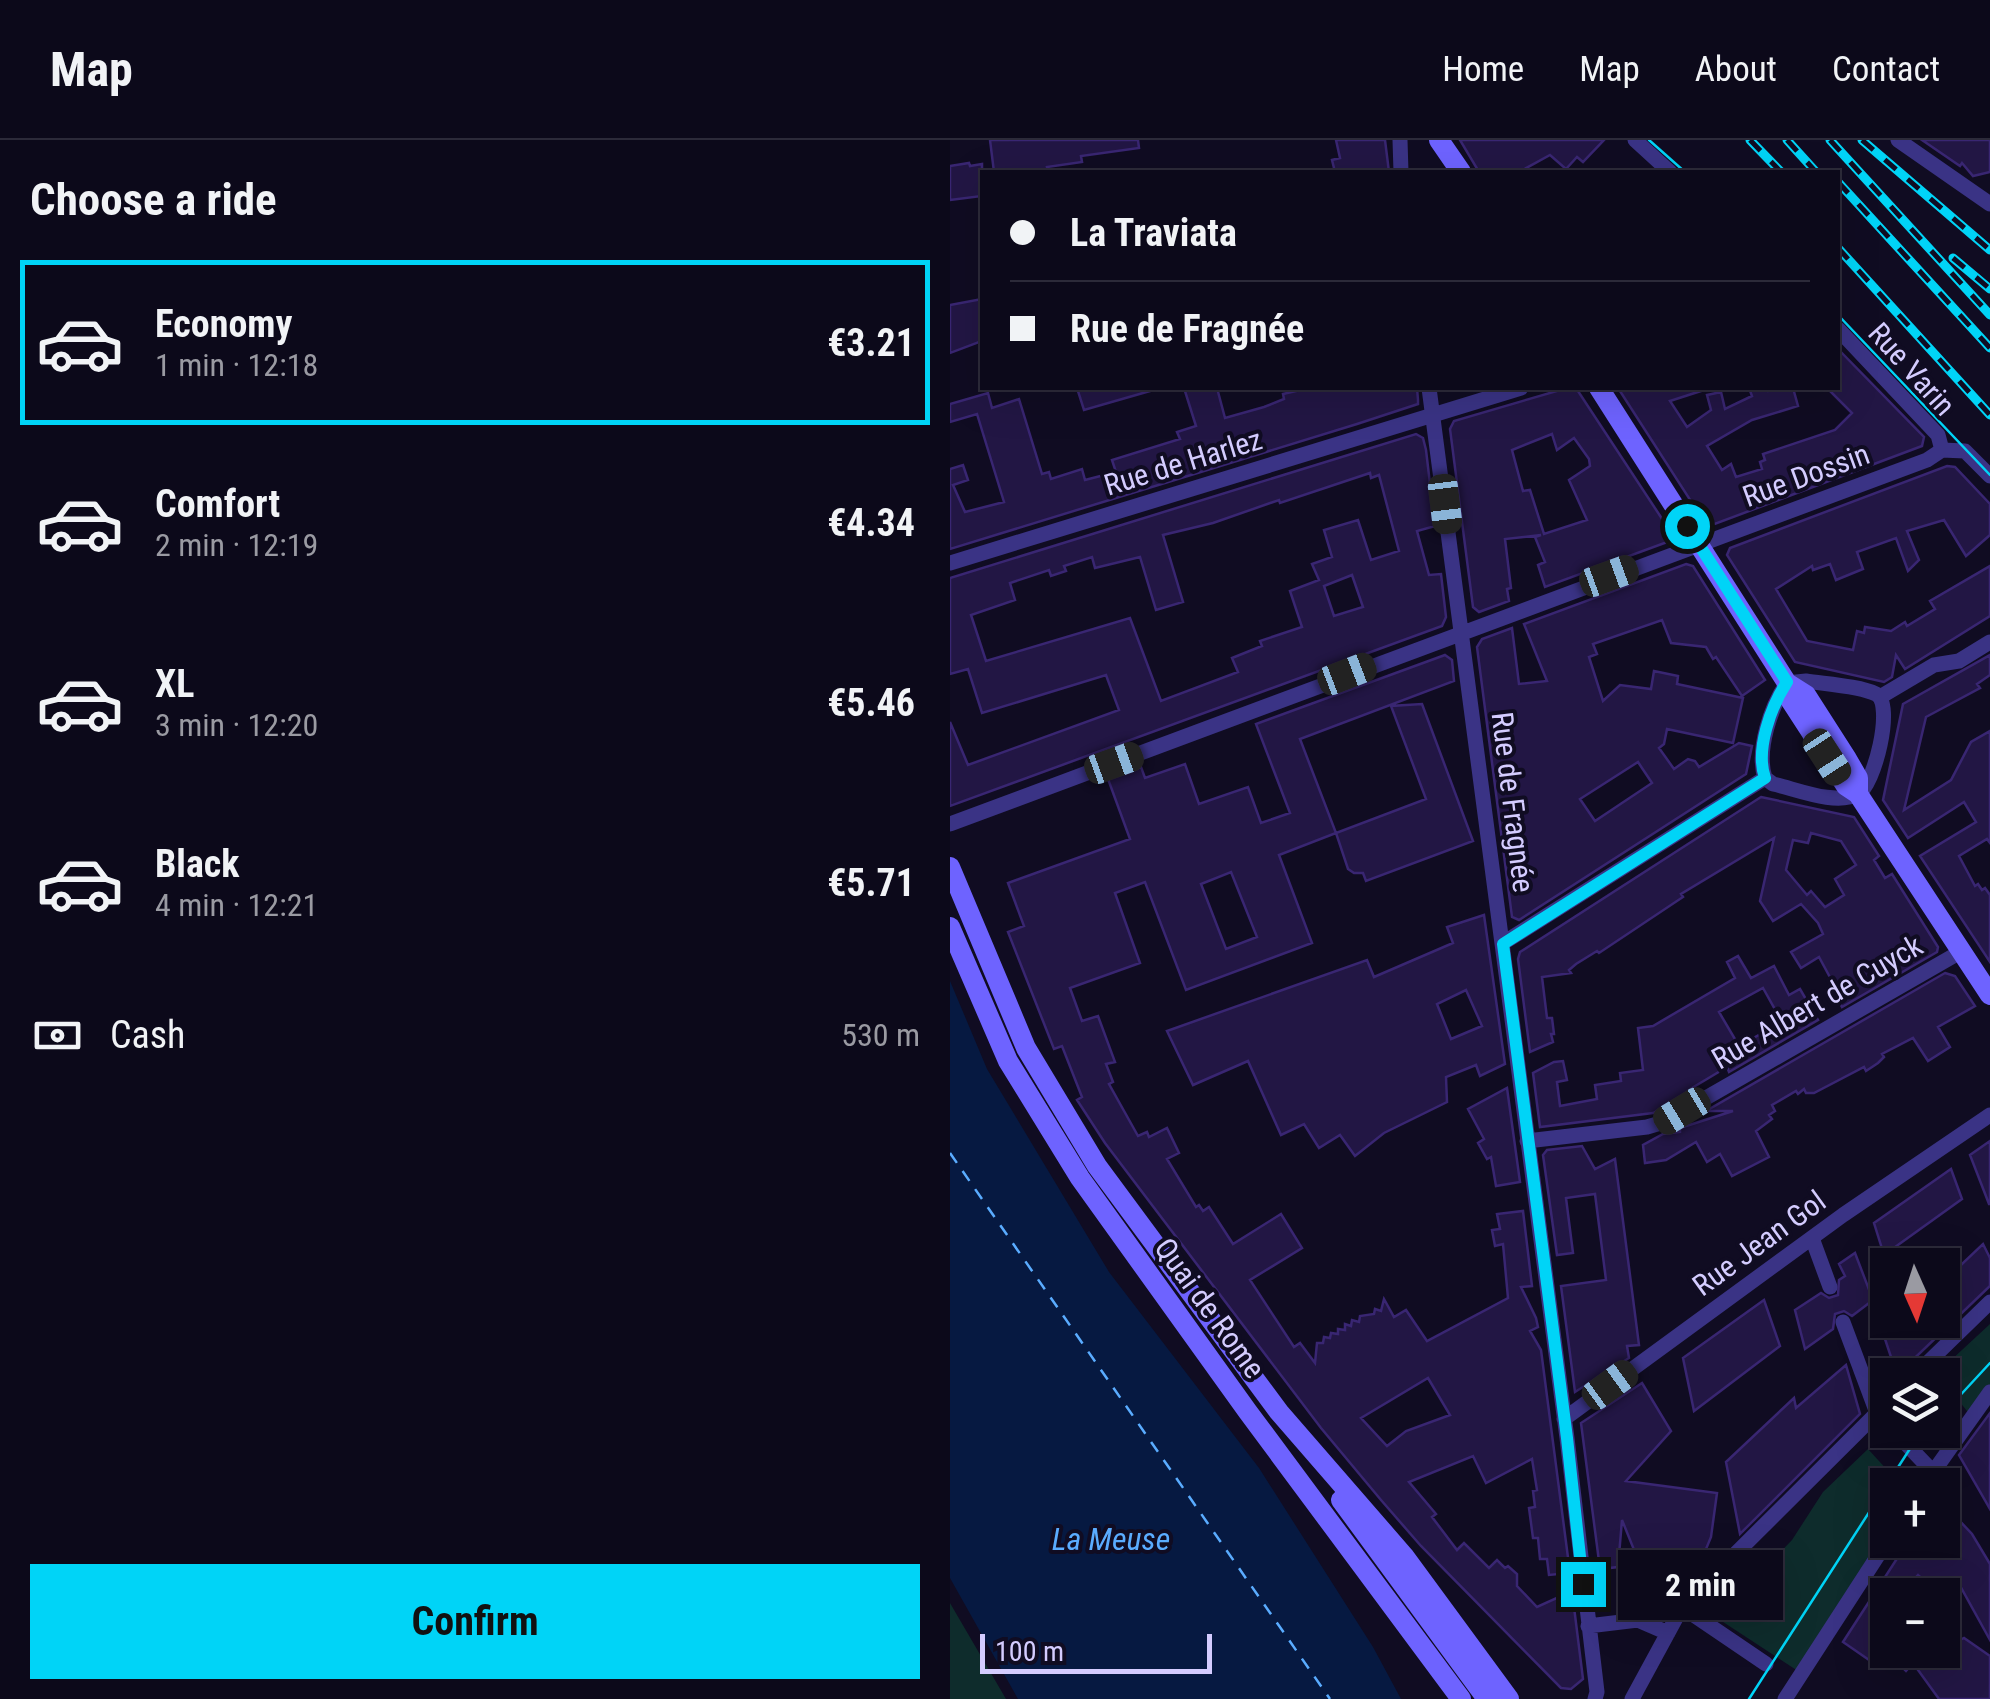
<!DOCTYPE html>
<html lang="en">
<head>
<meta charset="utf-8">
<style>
  :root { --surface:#0c091a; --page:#1a1727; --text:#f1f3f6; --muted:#9a9aa2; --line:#2c2a39; --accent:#00d4f7 }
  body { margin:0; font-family:"Roboto Condensed",sans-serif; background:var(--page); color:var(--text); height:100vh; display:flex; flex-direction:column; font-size:38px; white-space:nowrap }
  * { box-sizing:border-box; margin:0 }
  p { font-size:32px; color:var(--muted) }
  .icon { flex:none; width:55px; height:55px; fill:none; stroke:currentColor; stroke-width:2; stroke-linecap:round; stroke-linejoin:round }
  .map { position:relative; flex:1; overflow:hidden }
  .side { display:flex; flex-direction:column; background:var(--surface); width:950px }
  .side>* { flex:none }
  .top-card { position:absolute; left:30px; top:30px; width:860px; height:220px; border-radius:0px; box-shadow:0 10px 40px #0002,0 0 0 2px var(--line); display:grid; align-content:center; height:220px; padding:0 30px; background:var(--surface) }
  .needle { width:65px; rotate:177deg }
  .tools { position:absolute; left:920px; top:1108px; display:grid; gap:20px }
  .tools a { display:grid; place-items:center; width:90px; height:90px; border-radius:0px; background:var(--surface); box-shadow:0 10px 40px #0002,0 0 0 2px var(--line); font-size:50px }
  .scale { position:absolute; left:30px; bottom:25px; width:232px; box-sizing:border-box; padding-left:10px; border:5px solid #d4ccff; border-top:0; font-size:28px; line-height:35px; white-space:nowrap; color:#d4ccff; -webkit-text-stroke:8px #100c22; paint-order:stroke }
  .end { position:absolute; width:45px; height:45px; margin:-22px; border:12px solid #00d4f7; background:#111; box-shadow:0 0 0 5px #111 }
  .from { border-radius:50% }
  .bubble { position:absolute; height:70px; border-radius:0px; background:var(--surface); box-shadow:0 10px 40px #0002,0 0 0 2px var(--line); font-size:32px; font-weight:700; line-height:70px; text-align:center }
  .car { position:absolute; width:30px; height:60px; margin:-30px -15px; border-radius:12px; box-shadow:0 0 8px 2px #0007; background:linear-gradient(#222 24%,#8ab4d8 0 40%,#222 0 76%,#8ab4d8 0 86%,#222 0) }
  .top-card b { display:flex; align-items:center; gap:35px; height:95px; font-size:38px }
  .top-card b+b { border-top:2px solid var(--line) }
  .top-card i { width:25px; height:25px; background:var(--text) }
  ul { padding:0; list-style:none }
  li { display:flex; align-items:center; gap:30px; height:165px; margin:0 20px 15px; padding:0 10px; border:5px solid transparent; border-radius:0px }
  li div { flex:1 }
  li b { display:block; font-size:38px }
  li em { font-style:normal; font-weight:700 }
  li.on { border-color:var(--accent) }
  li>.icon { width:90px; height:90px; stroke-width:1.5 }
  h2 { padding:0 30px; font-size:45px; line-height:120px }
  .pay { display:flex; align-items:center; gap:25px; height:110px; padding:0 30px; font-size:38px }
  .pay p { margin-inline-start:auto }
  .cta { display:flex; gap:20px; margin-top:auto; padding:20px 30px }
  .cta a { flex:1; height:115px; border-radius:0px; background:var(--accent); color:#111; font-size:40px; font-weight:700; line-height:115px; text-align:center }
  header { display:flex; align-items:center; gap:60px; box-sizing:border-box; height:140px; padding:0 50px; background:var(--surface); border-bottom:2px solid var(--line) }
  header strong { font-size:48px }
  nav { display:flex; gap:55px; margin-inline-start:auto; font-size:35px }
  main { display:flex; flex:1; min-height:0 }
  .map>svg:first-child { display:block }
  .green { fill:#0e2c2c }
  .water { fill:#061941 }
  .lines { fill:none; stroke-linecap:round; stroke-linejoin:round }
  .ferry { stroke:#5aacff; stroke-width:2.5; stroke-dasharray:12 10; stroke-linecap:butt }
  .building { fill:#221644; stroke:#392672; stroke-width:2.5; fill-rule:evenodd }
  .street { stroke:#3a3385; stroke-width:15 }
  .secondary { stroke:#6e63ff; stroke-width:20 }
  .tram { stroke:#00d4f7; stroke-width:2.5 }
  .rail-casing { stroke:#00d4f7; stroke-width:9 }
  .rail { stroke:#100c22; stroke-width:5; stroke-dasharray:15; stroke-linecap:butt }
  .route { stroke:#00d4f7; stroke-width:12 }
  .labels { text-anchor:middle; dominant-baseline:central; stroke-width:8; stroke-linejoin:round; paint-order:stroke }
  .street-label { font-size:30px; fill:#d4ccff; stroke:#100c22 }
  .water-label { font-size:32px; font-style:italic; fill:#5aacff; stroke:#100c22 }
</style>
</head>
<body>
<header>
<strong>Map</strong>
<nav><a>Home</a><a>Map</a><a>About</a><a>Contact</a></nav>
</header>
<main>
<section class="side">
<h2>Choose a ride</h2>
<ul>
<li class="on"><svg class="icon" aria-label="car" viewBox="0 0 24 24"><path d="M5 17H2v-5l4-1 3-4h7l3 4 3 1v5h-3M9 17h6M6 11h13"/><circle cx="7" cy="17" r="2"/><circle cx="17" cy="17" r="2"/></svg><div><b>Economy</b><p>1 min · 12:18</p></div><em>€3.21</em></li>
<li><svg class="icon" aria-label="car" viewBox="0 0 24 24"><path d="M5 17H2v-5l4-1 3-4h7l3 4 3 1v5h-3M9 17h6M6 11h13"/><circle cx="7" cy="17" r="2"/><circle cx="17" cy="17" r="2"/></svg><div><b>Comfort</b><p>2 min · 12:19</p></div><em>€4.34</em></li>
<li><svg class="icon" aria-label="car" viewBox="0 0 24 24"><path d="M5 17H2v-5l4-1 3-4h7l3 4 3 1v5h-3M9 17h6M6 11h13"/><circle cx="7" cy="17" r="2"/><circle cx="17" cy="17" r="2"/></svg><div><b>XL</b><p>3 min · 12:20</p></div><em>€5.46</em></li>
<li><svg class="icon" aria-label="car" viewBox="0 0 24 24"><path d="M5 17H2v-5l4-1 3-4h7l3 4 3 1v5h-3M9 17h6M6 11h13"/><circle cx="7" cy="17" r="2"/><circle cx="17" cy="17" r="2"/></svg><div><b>Black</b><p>4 min · 12:21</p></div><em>€5.71</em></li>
</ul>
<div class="pay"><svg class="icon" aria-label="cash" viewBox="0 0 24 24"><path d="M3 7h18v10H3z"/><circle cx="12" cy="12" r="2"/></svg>Cash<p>530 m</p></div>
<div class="cta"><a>Confirm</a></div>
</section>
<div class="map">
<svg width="1040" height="1559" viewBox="0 0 1040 1559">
  <rect width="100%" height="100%" fill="#100c22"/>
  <path class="green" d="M1040,1184v68l-19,24 -28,-35 -1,-6 -6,-1z
    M918,1309l33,36h-13v55l-87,133 -84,-55 75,-78 31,-48z
    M0,1463l56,96h-56z"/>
  <path class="water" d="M0,841l37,88 122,203 150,196 114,179 28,52h-383l-68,-121z"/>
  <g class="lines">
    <path class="ferry" d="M0,1013l380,546"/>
  </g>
  <path class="building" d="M40,0h148l1,8 -58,8 1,6 -35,5 1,5h-54z
    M386,0h49l4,32h-54l-3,-12 8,-2z
    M510,0h144l-21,22 -6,-5 -11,12 -16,-14 -31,17h-40z
    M972,0h68v32l-17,4 -11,-13 -2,3z
    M19,23l1,3 12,-2v32l-32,4v-34z
    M32,159v42l-32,12v-48z
    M888,209l86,88 -2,9 -210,79 -7,-2 -87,-135h86v2l-34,11 17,26 24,-17 -4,-15 14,-3 4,17 27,-13 -3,-8h18l1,3 25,-3 5,18 -46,14 -45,26 15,24 9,-6 5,13 26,-8 -2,-7 5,-2 -2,-6 72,-24 17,-17 -25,-25h11z
    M127,248h73v3l-66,19z
    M234,248h33l8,30 39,-11 20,-8 -1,-5 26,-6h108l1,12v4l-61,20 -407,125v-80l13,-4 5,15 -15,5 12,27 39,-10 -27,-88 -27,8v-18l38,-11 4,15 27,-9 23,75 7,-2 2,7 31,-10 3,11 31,-8 -4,-12 68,-21 -3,-7 19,-6z
    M617,248h9l96,146 -2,7 -125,46 -7,-22 7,-3 -10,-25 6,-2 -36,4 6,49 -4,1 2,12 -30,11 -6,-5 -23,-178 4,-8zM602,294l5,16 17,-12 15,21 1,7 -21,14 18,40 -43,14 -14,-44 -7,1 -11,-41z
    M466,294l7,4 3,12 9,76 -18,5 12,44 12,-1 5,43 -4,9 -492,180v-84l18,43 151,-55 -13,-35 -124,38 -14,-44 -18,5v-96zM420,333l1,5 8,-3 20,76 -28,9 -13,-40 -34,10 8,27 -20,7 7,16 -29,11 12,36 -42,14 2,5 -30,12 6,14 -77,29 -31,-83 -144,43 -15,-46 44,-15 -5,-17 39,-13 2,6 15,-5 -2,-5 28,-9 3,11 45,-11 16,53 27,-8 -20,-67 50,-12 66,-23 1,3zM402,435l11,32 -29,9 -10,-30z
    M997,326l8,1 35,37v31l-24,21 -22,-36 -37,11 12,29 -11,11 -12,-33 -39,14 6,17 -27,11 -6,-16 -17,6 -1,-4 -36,23 31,52 46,9 4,-19 7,2 1,-6 26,4 14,-9 2,4 28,-17 -5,-8 60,-35v50l-85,53 -9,-14 -4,22 -8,5 -89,-20 -68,-107 3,-7z
    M736,424l7,2 72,114 -23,16 -26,-39 -3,2 -7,-12 -35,-4 -9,-23 -69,24 4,10 -8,3 14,44 17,-16 31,4 3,-18 24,5 -1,8 66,14 -10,45 -66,-14 -3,15 -5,4 15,21 14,-10 7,2 4,6 40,-24 13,3 -6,28 -227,146 -7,-3 -35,-270 5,-8 30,-11 7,56 28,-3 -23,-57zM688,622l14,21 -57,38 -15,-22z
    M495,515l7,5 2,21 -154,58 36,94 -57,22 33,88 -126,47 -41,-108 -30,11 25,70 -70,25 12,33 16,-5 17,46 -9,2 7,18 -4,2 29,52 9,-4 2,5 18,-9 12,25 -12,6 29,48 3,-2 4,6 6,-4 24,37 48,-30 21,34 -52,32 44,67 6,-4 15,20 2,-20h6l1,-6 6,1 1,-5 7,1v-5l7,1v-6l6,2 1,-6 7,2 1,-6 14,-2 1,-5 6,2 3,-12 10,18 12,-7 21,31 81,-43 -5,-54 -8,2 -3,-16 8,-1 -3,-15 26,-3 9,75 -11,1 15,31 2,9 -8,4 11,19 29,223 -21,2 -2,-16h-7l-2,-21h-5l-4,-30 6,-1 -2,-16 4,-1 -5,-31 -46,24 -13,-27 -64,26 27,32 -4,3 25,33 7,-7 25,25 8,-8 8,8 3,-2 9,8v12l20,21 35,-16 11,88 -12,10 -10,-1 -140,-142 -40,-46 -60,-72 -216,-285 -28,-43 5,-3 -20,-51 -8,3 -46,-117 16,-6 -16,-43 122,-44 -22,-60 33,-12 4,11 40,-14 14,40 49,-17 13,36 29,-10 -34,-89zM281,732l26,65 -31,12 -25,-65zM478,1238l22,37 -44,16 -19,15 -26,-28z
    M1040,515v20l-13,9 3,4 -54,29 -22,93 47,-30 20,-38 19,-11v112l-3,-4 -28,17 16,30 3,-2 4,6 3,-2 5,7v67l-70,-106 56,-34 -12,-20 -56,36 -25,-38 20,-96z
    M472,564l51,137 -107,40 -3,-8h-9l-6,-4 -12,-36 90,-34 -35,-93z
    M811,657l93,20 25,39 -5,4 11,18 7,-4 46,73 -1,5 -95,55 -6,-11 3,-2 -20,-37 -18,11 -10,-16 32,-18 -5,-11 -17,-19 -28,17 -13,-20 14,-63 -93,56 2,3 -84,56 -2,-2 -21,13 -7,6 2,3 -29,4 5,41h5l2,16h-3l2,8 -23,10 -12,-93 2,-7zM861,693l30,8 15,24 -21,14 9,16 -19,12 -14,-16 -4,4 -21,-25 7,-30 15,3z
    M534,775l21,149 -25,12 -4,-11 -30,12 1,25 -63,31 -29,23 -15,-21 -21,13 -15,-24 -23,11 -33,-74 -55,24 -26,-54 200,-71 7,17 79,-34 -6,-16zM516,850l16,36 -31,13 -14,-35z
    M788,816l13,22 23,-12 15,29 11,-6 18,31 -89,52 -2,-5 -35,21 2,4 -41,21 -113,14 -7,-54 21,-11 9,-1 4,19 -10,2 3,24 37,-7 -2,-14 26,-4 -1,-8 23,-3 -5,-42 15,-2 82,-48 -8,-16zM813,848l19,34 -43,24 -20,-34z
    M995,833l10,3 20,30 -37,21 12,20 -22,14 -15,-23 -31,16 2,3 -6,6 -12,8 -2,-4 -50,26h-8l-2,-4 -6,5 -2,-3 -24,14 3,6 -6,4 3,4 -16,12 13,26 -37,19 -12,-22 -13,8 -11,-20 -30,18 -21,3 -2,-18 20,-11 17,-2v-4l53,-17h-27z
    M557,948l13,94 -24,4 -5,-29 -4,2 -9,-16 6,-4 -16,-30z
    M1040,1001v63h-1l-19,-49z
    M632,1006l13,23 20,-10 24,186 -12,1 2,12 -54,34 -14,-106 45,-6 -11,-86 -29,4 7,55 -16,2 -14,-100 4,-5z
    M1001,1029l11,30 -78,56 -10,-32z
    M1033,1104l7,14v28l-93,89 -12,-36 19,-19h38v-37z
    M905,1113l18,47 -21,16 -8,-5 -9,3 -2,15 -28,20 -10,-39 26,-17 8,5 9,-3 1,-15 6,-4 -6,-12z
    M814,1160l16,46 -86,65 -11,-53z
    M896,1225l14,49 -120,120 -14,-72 68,-64 2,10z
    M692,1243l29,48 -45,50 91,12 -6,44 -12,29 -15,21 -22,19 -15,-24 -25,-62 -4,47 -18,2 -19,-146z
    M1040,1273v96l-31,-54z
    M992,1362l30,32 18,30v76l-31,-56 -10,11h-9l-22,-20 -17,19 -13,-8v67l-6,-5 -10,14 -29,-20 66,-102h33z
    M992,1492l12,11 10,-5 26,18v43h-51l-26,-36 -7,8 -10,-10 7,-11h39z"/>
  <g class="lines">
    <path class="street" d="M450,0l1,32
      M685,0l35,32
      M948,0l92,64
      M888,189l100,106 4,15
      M479,248l138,1050 30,254 -2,7
      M992,310l23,1 25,25
      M0,423l571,-175
      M856,541c19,3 54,5 70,13 19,10 -2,92 -18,100 -22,12 -62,-5 -85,-10l-8,-6c-9,-28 6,-72 22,-95z
      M930,557l54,-32 25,-4 31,-19
      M0,684l977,-364 15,-10
      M553,803l262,-165
      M577,1001l120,-14 17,-5 298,-171
      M862,1098l18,49
      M893,1182l34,91 11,11
      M965,1235l75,-73
      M614,1279l279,-204 147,-100
      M943,1290l40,42
      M974,1345l66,-93
      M732,1467l84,57
      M638,1486l50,-6 30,13
      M682,1559l50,-92 206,-205
      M835,1559l103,-159"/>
    <path class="secondary" d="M489,0l22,32
      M649,248l188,295 2,15 57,88 12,8 132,201
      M837,543l19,12 41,64 11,19v16
      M0,727l76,181 71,118 182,246 125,144 105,143
      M0,787l58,134 72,117 168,234 213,287
      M391,1360l146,199"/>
    <path class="tram" d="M699,0l36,32
      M888,175l152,160
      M992,1275l48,-52
      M799,1559l173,-269"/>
    <defs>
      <path id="rail" d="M800,0l31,32
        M837,0l29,32
        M880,0l160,175
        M912,0l128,110
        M888,42l152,166
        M888,108l152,167
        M1003,118l37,31"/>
    </defs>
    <use href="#rail" class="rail-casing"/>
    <use href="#rail" class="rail"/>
  </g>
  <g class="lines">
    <path class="route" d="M633,1444l-16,-146 -64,-494 262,-166c-10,-28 6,-72 22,-96l-100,-156"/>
  </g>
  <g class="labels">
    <g class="street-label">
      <text transform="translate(962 229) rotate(48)">Rue Varin</text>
      <text transform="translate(233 322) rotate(-17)">Rue de Harlez</text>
      <text transform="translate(856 335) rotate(-20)">Rue Dossin</text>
      <text transform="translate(563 662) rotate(83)">Rue de Fragnée</text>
      <text transform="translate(867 862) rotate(-30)">Rue Albert de Cuyck</text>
      <text transform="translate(809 1103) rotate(-36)">Rue Jean Gol</text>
      <text transform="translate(260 1168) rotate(54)">Quai de Rome</text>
    </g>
    <g class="water-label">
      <text x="161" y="1399">La Meuse</text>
    </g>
  </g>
</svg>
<div class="tools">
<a><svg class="needle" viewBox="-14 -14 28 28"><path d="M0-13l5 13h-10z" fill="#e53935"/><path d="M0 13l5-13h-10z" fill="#9a9aa2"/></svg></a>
<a><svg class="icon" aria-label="layers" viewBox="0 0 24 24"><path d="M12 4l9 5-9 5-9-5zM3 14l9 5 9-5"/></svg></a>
<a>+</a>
<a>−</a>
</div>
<div class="scale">100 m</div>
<i class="end from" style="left:737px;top:386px"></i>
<i class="end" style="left:633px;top:1444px"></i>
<div class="bubble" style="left:668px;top:1410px;width:165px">2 min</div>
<i class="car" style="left:495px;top:364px;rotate:173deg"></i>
<i class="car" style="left:659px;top:436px;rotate:70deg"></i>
<i class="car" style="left:397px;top:534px;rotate:69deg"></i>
<i class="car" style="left:877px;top:617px;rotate:147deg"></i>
<i class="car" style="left:164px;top:623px;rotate:70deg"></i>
<i class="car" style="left:732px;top:971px;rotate:239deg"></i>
<i class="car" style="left:660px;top:1245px;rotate:54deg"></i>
<div class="top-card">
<b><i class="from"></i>La Traviata</b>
<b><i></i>Rue de Fragnée</b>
</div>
</div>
</main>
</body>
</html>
